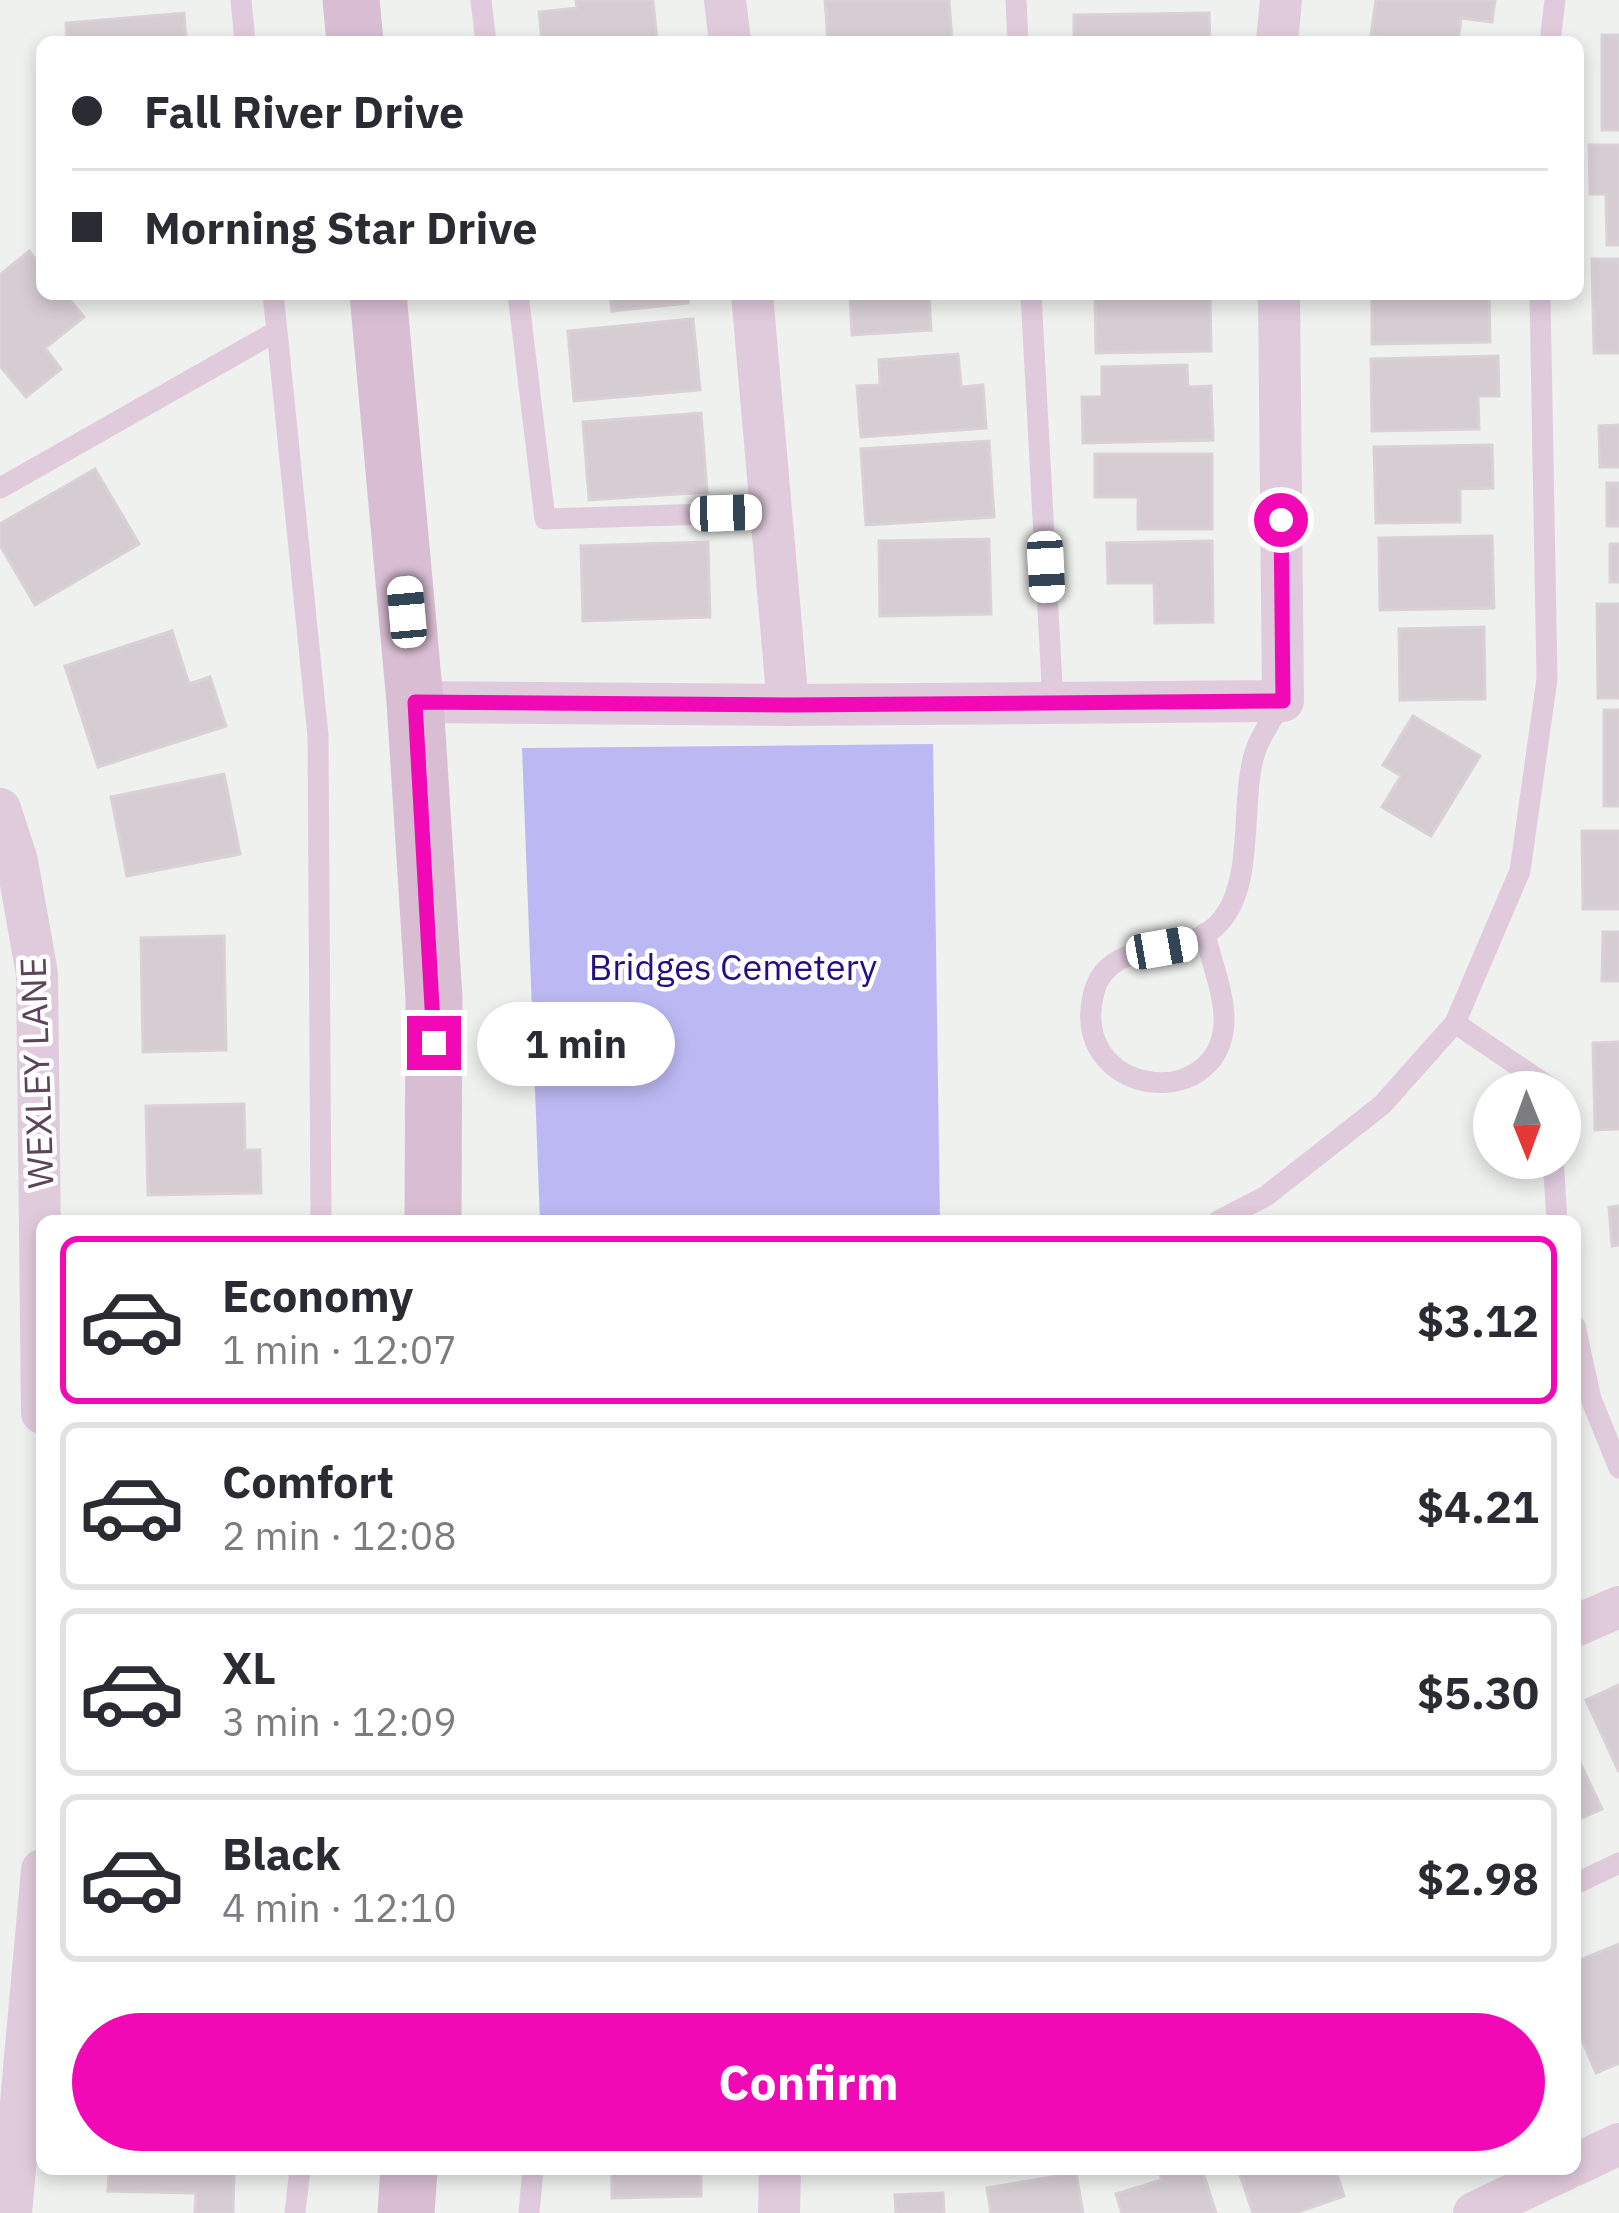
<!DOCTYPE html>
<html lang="en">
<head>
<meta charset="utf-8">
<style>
  :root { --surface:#fff; --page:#f7f7f7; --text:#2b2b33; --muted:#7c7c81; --line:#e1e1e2; --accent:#f009b5 }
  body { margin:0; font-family:"IBM Plex Sans",sans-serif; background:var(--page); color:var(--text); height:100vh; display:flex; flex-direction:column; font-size:45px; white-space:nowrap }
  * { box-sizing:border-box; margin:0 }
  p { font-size:39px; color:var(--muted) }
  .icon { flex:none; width:66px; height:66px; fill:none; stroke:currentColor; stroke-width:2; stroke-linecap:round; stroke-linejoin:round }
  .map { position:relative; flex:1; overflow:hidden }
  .details { position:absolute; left:36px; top:1215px; width:1545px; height:960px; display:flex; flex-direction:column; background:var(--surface); border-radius:18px; box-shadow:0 6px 18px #0003 }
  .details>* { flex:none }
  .banner { position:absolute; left:36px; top:36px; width:1548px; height:264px; border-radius:18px; box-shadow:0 6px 18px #0003; display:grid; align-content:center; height:264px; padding:0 36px; background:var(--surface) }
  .needle { width:78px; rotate:179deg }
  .tools { position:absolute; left:1473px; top:1071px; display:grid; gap:24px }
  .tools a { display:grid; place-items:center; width:108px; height:108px; border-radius:50%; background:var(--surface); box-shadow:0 6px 18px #0003; font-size:60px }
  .end { position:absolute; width:54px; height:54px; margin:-27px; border:15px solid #f009b5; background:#fff; box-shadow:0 0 0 6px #fff }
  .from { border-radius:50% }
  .bubble { position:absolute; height:84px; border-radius:42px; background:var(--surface); box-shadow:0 6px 18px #0003; font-size:39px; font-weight:700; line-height:84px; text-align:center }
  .car { position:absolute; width:36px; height:72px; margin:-36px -18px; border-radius:15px; box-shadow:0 0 9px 3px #0007; background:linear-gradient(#fff 24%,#345 0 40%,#fff 0 76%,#345 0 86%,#fff 0) }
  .banner b { display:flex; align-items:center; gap:42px; height:114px; font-size:45px }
  .banner b+b { border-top:3px solid var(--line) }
  .banner i { width:30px; height:30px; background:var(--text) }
  ul { padding:21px 0 0; list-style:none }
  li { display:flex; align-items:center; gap:36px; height:168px; margin:0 24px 18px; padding:0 12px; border:6px solid var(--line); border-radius:18px }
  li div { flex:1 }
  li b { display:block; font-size:45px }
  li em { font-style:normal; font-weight:700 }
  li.selected { border-color:var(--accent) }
  li>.icon { width:108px; height:108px; stroke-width:1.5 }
  .cta { display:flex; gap:24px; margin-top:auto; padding:24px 36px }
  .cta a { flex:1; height:138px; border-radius:72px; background:var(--accent); color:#fff; font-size:48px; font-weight:700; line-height:138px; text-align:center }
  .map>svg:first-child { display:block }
  .green { fill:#bcb8f3 }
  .building { fill:#d6cdd3; stroke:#dad1d7; stroke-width:3 }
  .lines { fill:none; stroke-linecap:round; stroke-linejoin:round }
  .lane { stroke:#e0cbdd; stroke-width:21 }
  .street { stroke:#e0cbdd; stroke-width:42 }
  .secondary { stroke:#d9bed3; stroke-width:57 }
  .route { stroke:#f009b5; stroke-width:15 }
  .labels { text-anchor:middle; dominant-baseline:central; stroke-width:9; stroke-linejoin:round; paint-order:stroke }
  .park-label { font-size:36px; fill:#250e85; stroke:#fff }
  .street-label { font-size:36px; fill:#5d4459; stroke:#fff }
</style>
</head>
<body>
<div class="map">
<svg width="1619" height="2213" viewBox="0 0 1619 2213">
  <rect width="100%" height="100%" fill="#eff1ee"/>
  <path class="green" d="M933,744l7,477h-400l-18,-473z"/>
  <path class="building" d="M576,0h77l4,41 -115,1 -3,-30 38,-4z
    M825,0h124l3,42h-124z
    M1376,0h119l-3,22 -31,-4 -3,24 -87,-6z
    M184,13l2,29h-119l-1,-19z
    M1209,13l1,29h-136v-27z
    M1602,35h17v95h-17z
    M1589,145h30v100h-12l-1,-51h-16z
    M29,251l13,16v27h23l19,23 -39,31 16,21 -35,28 -26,-31v-91z
    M1592,259h27v94h-25z
    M610,294h77l1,9 -76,8z
    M850,294h92l-13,1 2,35 -79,5z
    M1095,294h115l1,57 -115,2z
    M1372,294h117l1,48 -118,2z
    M693,319l7,71 -126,11 -6,-70z
    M958,354l3,33 22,-2 3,43 -125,9 -4,-51 23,-1 -1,-25z
    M1498,356l1,40h-21l1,33 -107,2 -1,-72z
    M1187,365l1,22 23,-1 2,54 -130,3 -1,-46h20v-30z
    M701,413l6,79 -118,8 -6,-78z
    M1619,425v42h-19l-1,-41z
    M989,441l5,76 -128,8 -5,-76z
    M1492,445l1,43 -33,1v33l-84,1 -2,-76z
    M1095,454h117v75h-74v-32h-43z
    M95,469l44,75 -104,61 -35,-60v-21z
    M1607,483h12v43h-12z
    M1492,536l2,72 -114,2 -1,-72z
    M989,539l2,75 -111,2 -1,-75z
    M1212,541l1,81 -58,1 -1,-40h-46l-1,-40z
    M708,542l2,75 -127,4 -2,-75z
    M1610,544h9v38h-9z
    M1597,604h22v94h-21z
    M1484,627l1,72 -85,1 -1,-71z
    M172,631l17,53 21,-7 16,49 -128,41 -33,-101z
    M1604,710h15v96h-15z
    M1413,716l67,40 -49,80 -49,-29 19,-31 -18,-11z
    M224,774l16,80 -113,22 -16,-79z
    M1582,831h37v78h-36z
    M1603,932h16v49h-17z
    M224,936l2,114 -83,2 -2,-114z
    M1619,1042v87l-24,1 -2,-87z
    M244,1104l1,46h15l1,43 -113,2 -2,-89z
    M1619,1206v39l-7,1 -3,-39z
    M1619,1685v87l-33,-72z
    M1575,1752l27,57 -27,12z
    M1619,1944v119l-23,10 -21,-50v-61z
    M109,2169h125l-1,44h-38l1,-20 -88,-2z
    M612,2169h89v27l-89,2z
    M1158,2169h44l14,44h-94l-6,-19 46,-14z
    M1238,2169h97l9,27 -49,17h-42z
    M1076,2173l7,40h-92l-4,-25z
    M943,2193l1,20h-48l-1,-18z"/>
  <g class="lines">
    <path class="lane" d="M241,0l4,42
      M481,0l5,42
      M1016,0l2,42
      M1550,42l5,-42
      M518,294l27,225 226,-7
      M1031,294l22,409
      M1540,294l7,385 -27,192 -65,152 94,64v5
      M277,331l41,405 3,485
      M0,488l277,-157 -4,-37
      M1205,933c6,29 20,61 19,90 -5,93 -157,73 -130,-31 15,-56 87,-32 122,-66 42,-40 22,-126 40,-177 6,-16 18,-33 27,-48
      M1553,1158l4,63
      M1218,1221l48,-25 116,-91 73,-82
      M1575,1326l16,73 28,69
      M1575,1884l44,-21
      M295,2213l5,-44
      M529,2213l4,-44"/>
    <path class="street" d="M725,0l5,42
      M1277,42l4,-42
      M752,294l36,411
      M415,702l373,3 495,-4 -4,-407
      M0,809l17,52 20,113 5,439
      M1575,1626l44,-19
      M1575,2165l44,-21
      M11,2213l31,-343
      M779,2213l1,-44
      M1474,2213l92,-44"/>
    <path class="secondary" d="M351,0l4,42
      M378,294l37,408 19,296 -1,223
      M406,2213l3,-44"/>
  </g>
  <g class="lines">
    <path class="route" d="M434,1043l-19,-341 373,3 495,-4 -2,-181"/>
  </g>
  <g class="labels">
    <g class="park-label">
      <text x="733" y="966">Bridges Cemetery</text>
    </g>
    <g class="street-label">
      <text transform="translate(36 1073) rotate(-92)">WEXLEY LANE</text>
    </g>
  </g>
</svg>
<div class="tools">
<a><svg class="needle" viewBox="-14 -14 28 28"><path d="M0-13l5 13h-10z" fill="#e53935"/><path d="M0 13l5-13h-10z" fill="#7c7c81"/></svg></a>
</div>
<i class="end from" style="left:1281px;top:520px"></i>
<i class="end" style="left:434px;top:1043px"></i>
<div class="bubble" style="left:477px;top:1002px;width:198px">1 min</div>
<i class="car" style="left:726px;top:513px;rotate:88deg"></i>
<i class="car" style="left:1046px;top:567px;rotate:177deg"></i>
<i class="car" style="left:407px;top:612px;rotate:355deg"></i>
<i class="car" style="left:1162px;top:948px;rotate:80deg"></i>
<div class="banner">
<b><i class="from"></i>Fall River Drive</b>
<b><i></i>Morning Star Drive</b>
</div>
<section class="details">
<ul>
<li class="selected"><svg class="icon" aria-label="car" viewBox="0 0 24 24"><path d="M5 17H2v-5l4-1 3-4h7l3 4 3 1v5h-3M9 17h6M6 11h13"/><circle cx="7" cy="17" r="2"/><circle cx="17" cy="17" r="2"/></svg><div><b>Economy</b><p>1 min · 12:07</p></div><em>$3.12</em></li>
<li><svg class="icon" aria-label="car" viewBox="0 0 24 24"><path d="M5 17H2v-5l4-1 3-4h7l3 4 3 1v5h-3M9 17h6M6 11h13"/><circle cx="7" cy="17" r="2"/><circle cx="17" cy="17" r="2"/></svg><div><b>Comfort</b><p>2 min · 12:08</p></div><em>$4.21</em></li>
<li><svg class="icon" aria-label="car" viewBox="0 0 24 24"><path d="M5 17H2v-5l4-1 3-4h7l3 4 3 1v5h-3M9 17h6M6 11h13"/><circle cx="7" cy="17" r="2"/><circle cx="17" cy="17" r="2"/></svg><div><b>XL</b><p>3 min · 12:09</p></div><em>$5.30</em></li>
<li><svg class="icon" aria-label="car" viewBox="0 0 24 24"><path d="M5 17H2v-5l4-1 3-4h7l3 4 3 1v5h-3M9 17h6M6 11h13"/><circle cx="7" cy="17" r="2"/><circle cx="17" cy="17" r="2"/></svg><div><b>Black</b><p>4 min · 12:10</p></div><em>$2.98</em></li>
</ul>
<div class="cta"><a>Confirm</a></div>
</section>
</div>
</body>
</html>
